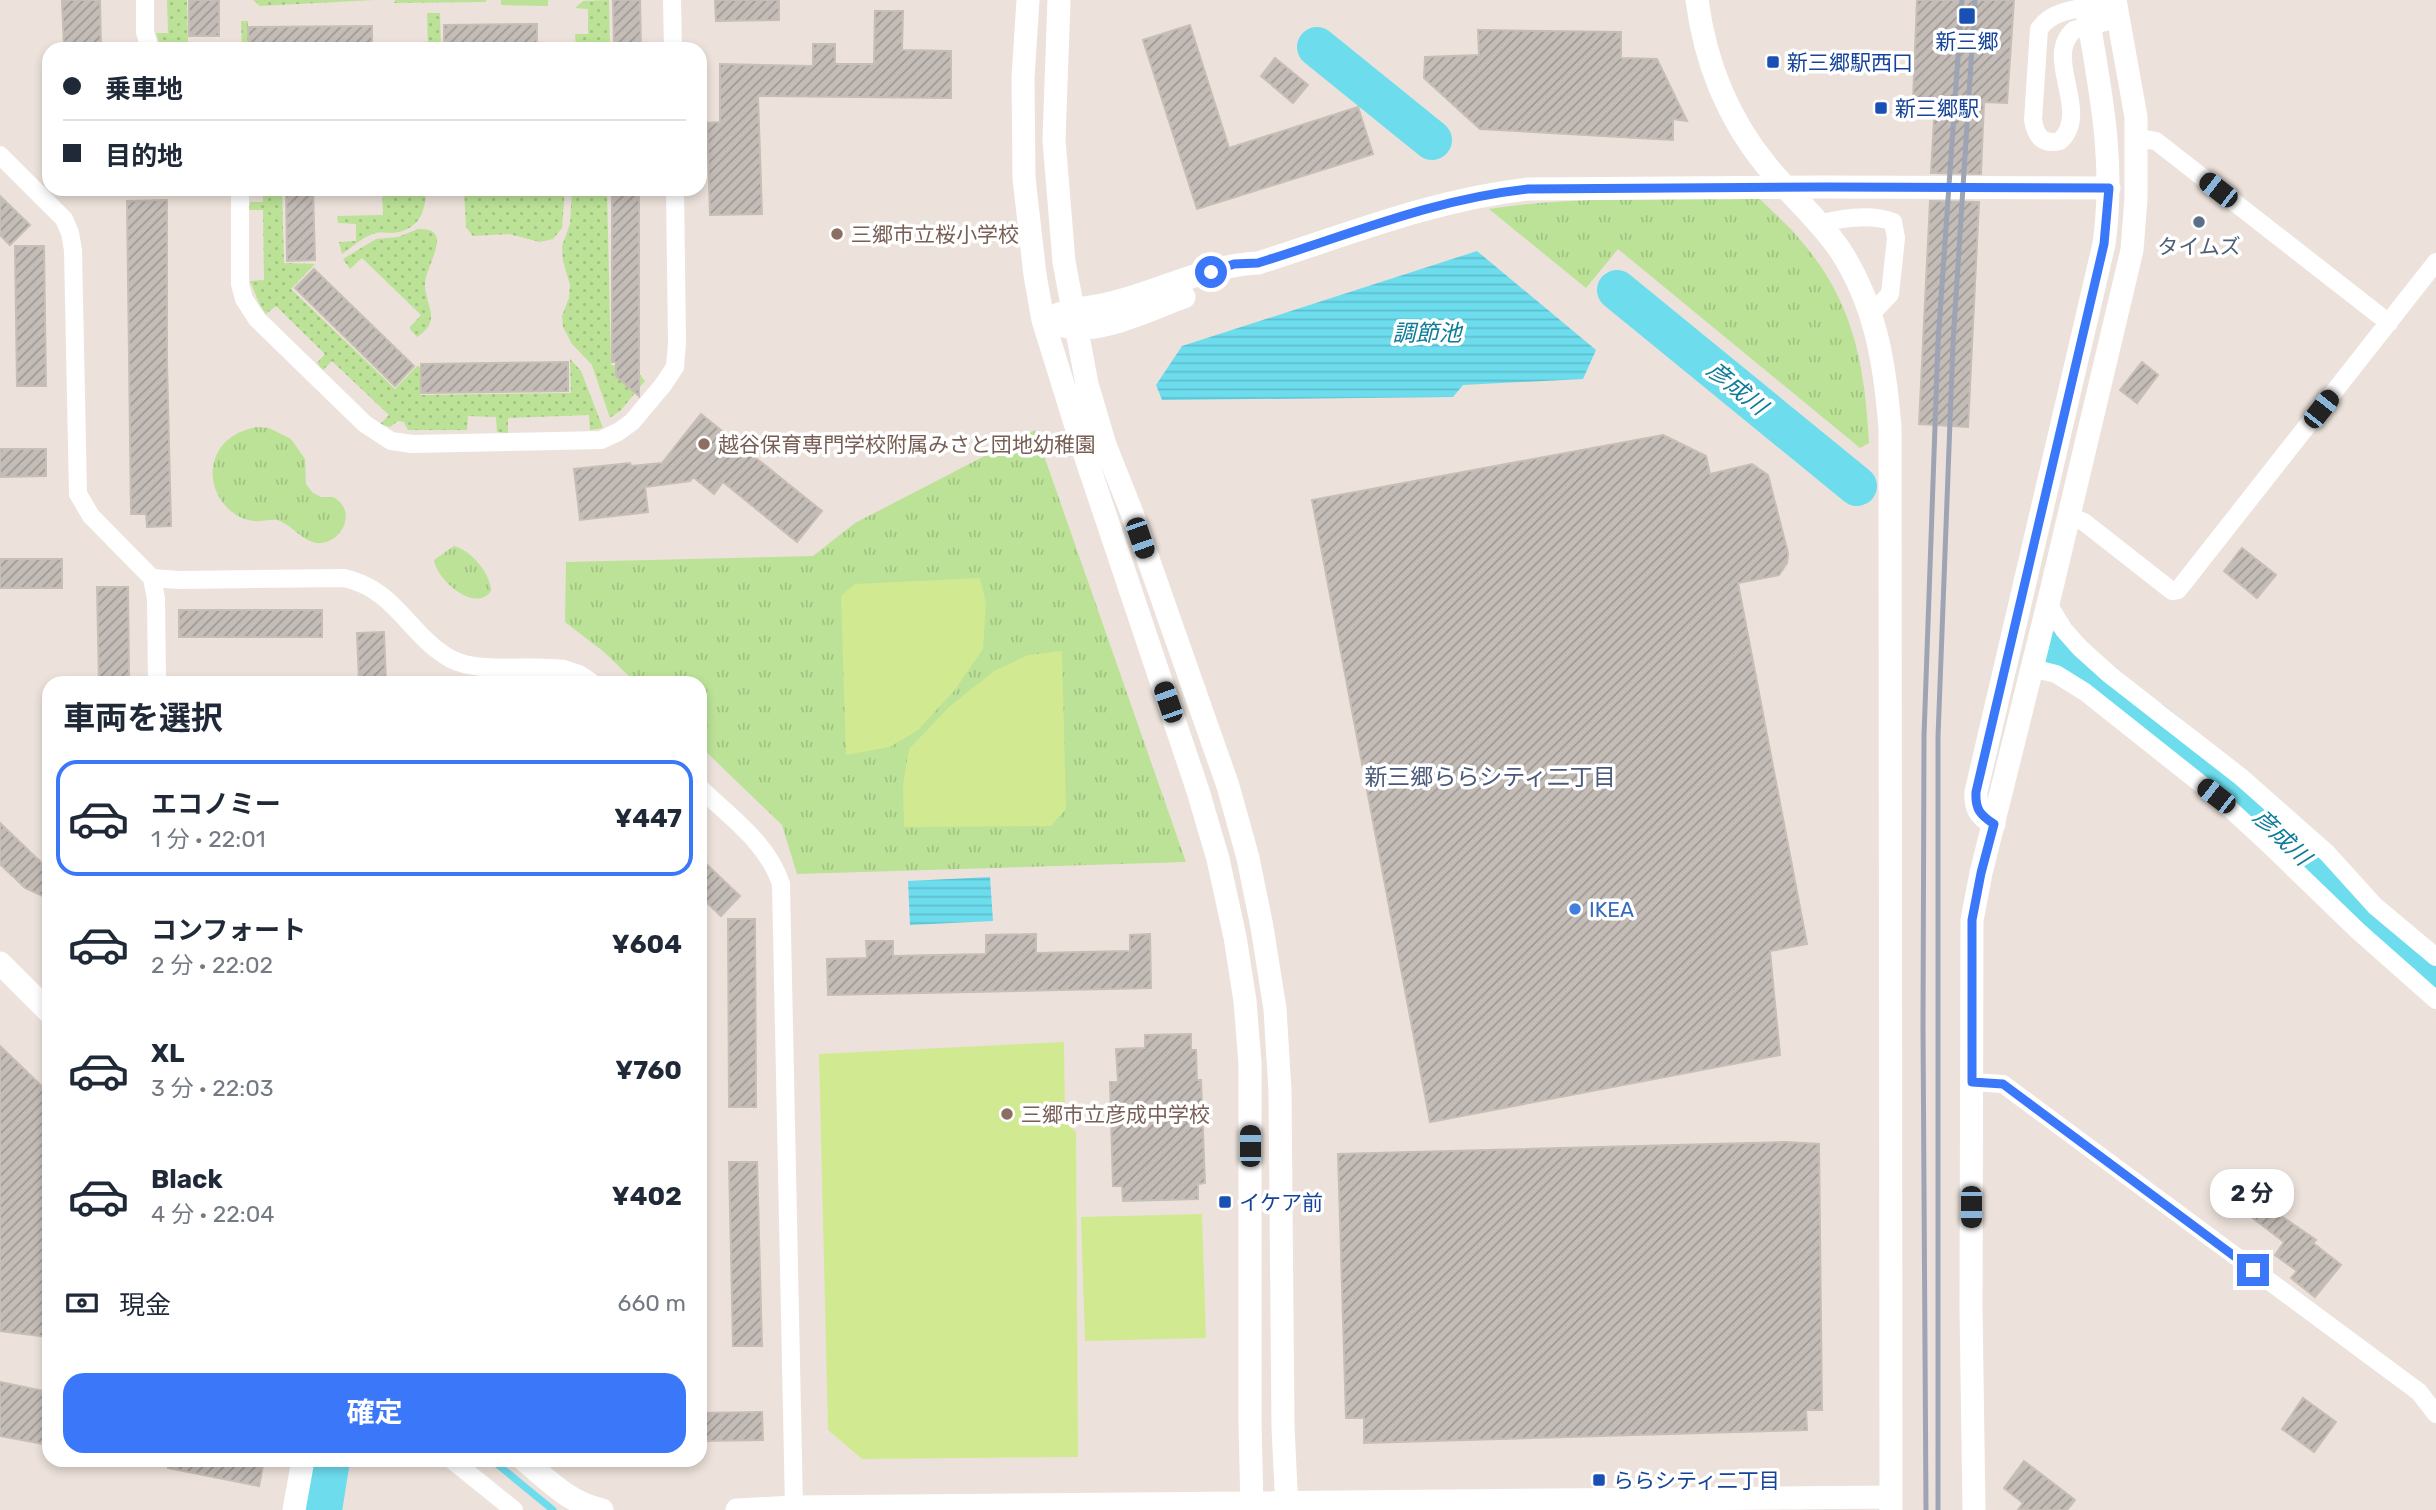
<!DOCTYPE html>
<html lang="ja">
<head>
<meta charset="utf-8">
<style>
  :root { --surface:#fff; --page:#f2f2f3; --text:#1f2937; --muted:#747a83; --line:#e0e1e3; --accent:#3a78f9 }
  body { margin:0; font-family:Rubik,"Noto Sans JP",sans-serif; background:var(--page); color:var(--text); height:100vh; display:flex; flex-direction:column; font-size:26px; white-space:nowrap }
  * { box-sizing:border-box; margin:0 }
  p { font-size:23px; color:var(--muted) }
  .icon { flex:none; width:38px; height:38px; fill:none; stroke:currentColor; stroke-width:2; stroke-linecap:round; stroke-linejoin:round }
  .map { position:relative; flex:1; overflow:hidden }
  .sheet { position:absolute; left:42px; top:676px; width:665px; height:791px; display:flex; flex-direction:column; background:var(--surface); border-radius:21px; box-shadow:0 4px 10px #0003 }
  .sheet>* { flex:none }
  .guide { position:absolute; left:42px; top:42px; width:665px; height:154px; border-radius:21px; box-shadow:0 4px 10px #0003; display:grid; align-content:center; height:154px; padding:0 21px; background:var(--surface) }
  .end { position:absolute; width:32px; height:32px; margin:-16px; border:9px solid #3a78f9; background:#fff; box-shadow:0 0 0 4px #fff }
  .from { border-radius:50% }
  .bubble { position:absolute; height:49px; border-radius:21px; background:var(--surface); box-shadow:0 4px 10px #0003; font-size:23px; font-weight:700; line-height:49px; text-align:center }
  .car { position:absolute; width:21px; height:42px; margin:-21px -10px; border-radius:9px; box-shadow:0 0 5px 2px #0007; background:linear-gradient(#222 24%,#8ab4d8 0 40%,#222 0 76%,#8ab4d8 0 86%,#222 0) }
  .guide b { display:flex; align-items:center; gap:24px; height:66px; font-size:26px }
  .guide b+b { border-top:2px solid var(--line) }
  .guide i { width:18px; height:18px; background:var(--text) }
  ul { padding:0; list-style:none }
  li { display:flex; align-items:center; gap:21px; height:116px; margin:0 14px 10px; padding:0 7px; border:4px solid transparent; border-radius:21px }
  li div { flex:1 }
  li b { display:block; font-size:26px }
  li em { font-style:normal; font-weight:700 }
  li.on { border-color:var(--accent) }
  li>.icon { width:63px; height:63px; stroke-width:1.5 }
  h2 { padding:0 21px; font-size:32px; line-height:84px }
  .pay { display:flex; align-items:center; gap:18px; height:77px; padding:0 21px; font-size:26px }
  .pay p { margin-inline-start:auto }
  .action { display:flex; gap:14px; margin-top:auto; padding:14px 21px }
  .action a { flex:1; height:80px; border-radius:21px; background:var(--accent); color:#fff; font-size:28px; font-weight:700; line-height:80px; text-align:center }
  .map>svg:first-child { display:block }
  .grass { fill:url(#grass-dots) }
  .park { fill:url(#park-tufts) }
  .pitch { fill:#d1ea92 }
  .water { fill:url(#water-rules) }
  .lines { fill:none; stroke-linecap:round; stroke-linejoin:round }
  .stream { stroke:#6dddee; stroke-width:7 }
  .river { stroke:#6dddee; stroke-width:40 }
  .building { fill:url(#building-hatch); stroke:#c7beb5; stroke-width:2 }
  .minor { stroke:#fff; stroke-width:18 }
  .tertiary { stroke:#fff; stroke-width:23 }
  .rail { stroke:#9ea4b4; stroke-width:5 }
  .route { stroke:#3a78f9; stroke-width:9 }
  .transit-dot { fill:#1a4fb4; stroke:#fff; stroke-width:2.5 }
  .service-dot { fill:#5c6f8a; stroke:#fff; stroke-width:2.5 }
  .education-dot { fill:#8d6e63; stroke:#fff; stroke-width:2.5 }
  .shop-dot { fill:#3f7fe0; stroke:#fff; stroke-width:2.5 }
  .labels { text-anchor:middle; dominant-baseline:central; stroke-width:7; stroke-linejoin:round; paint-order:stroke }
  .transit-label { font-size:21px; fill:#164399; stroke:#fff; text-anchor:start }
  .education-label { font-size:21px; fill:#785e54; stroke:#fff; text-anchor:start }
  .service-label { font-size:21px; fill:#4e5e75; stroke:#fff }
  .shop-label { font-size:21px; fill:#366cbe; stroke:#fff; text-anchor:start }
  .water-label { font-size:23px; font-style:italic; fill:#0d7c99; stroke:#fff }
  .neighbourhood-label { font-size:23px; fill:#4a597a; stroke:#fff }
</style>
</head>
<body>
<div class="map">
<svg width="2436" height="1510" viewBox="0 0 2436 1510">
  <defs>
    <pattern id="grass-dots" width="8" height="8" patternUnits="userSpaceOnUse" patternTransform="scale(1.75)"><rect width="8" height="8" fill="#bbe297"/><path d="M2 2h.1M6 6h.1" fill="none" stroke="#a1c282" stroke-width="1.8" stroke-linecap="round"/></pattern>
    <pattern id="park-tufts" width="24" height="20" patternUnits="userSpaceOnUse" patternTransform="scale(1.75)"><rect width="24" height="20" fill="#bbe297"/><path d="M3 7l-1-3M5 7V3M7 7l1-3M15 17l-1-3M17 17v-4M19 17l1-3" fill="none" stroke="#a1c282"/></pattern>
    <pattern id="water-rules" width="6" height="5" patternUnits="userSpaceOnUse" patternTransform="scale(1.75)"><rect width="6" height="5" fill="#6dddee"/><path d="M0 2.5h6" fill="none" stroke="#5ebecc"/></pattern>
    <pattern id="building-hatch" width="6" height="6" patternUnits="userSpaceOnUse" patternTransform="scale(1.75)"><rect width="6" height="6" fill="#c4bcb7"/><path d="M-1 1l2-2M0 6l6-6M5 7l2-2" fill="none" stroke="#9f9995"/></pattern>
  </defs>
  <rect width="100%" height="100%" fill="#ece2db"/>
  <path class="grass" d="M167,0h20l1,43h41v5l-68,1 -5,-16h12z
    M253,0h121l-114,6z
    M395,0h92l-2,2 -91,1z
    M609,0l1,49 -34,-2 -1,-13h13v-25l-13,-1 8,-7z
    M427,13h13l1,36h-13z
    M241,21h7v28h-6z
    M263,189h19l2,74 31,1 -24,25 104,100 22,-23 3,1v28l151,-2 -1,-34 11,12 22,57 -13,2 -1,-15 -81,3v15l-11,-1 -1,-15 -28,-1 -1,14h-59l-4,-8 -6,-1 -8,6 -10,-3 9,-9 -57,-54 -9,9 -6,-7 8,-9 -49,-48 -10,8 -6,-9 -10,-24 14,-1 -1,-70h-14l1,-8h13z
    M382,189h44c0,23 -7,41 -33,44 -6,0 -11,-1 -17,0 -12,3 -24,14 -34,21l-3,-12 17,-1v-17l-18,-1 -1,-7 46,-1z
    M464,189h101l-3,39 -9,11 -13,3 -31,-8 -36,2 -7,-9z
    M572,189h35l4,176 22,1 12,15 -24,29 -11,8 -18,-53 -20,-21 -9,-17 -1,-11 7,-18 1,-13 -7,-24 -1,-15 8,-22z
    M418,229c38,-2 7,37 7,55 0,22 18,36 -8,53l-7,-8v-2l11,-12 -59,-57 -12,11 -7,-10 33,-20 22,-2z"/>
  <path class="park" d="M501,0h47v6l-47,-1z
    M1760,199c14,14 30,28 42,43 52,60 63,125 67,201l-9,5 -242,-199 -32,39 -97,-79c89,-14 181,-9 271,-10z
    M257,427l12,1 22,11 14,20 1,25 7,9 8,4h12c23,12 12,42 -11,46 -16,2 -28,-16 -42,-22 -8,-3 -17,1 -26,0 -27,-3 -47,-32 -40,-59 6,-21 22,-31 43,-35z
    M1035,430l151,432 -389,12 -15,-49 -82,-79v-64h-65l-31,-30 -39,-30 1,-60 247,-6 42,-33z
    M454,546c17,4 37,28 37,45 -16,23 -55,-12 -57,-31z"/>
  <path class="pitch" d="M980,578l6,26 -3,45 -29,42 -36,39 -28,17 -44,8 -5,-159 14,-12z
    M1062,651l4,158 -15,17 -147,1 -1,-42 6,-36 40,-42 45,-36 34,-16z
    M1064,1042l1,79 11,11 2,325 -216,2 -34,-29 -9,-376z
    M1202,1214l4,124 -121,3 -4,-124z"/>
  <path class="water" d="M1477,251l119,99 -13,29 -120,6 -10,12 -291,3 -6,-15 26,-39z
    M990,877l3,44 -83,4 -2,-44z"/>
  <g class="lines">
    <path class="stream" d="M492,1460l61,50"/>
    <path class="river" d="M1317,47l115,93
      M1617,290l240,196
      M2058,651l53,44 42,27 62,50 143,139 78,64
      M322,1510l8,-50"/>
  </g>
  <path class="building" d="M62,0h38l1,49h-37z
    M189,0h30v36h-30z
    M613,0h27l1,49h-27z
    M715,0h64v20l-63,1z
    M1917,0h97l-7,103 -23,-1 -3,72 -50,-1 4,-72 -22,-1z
    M875,11h28l-1,39 49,1v47l-193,-2 4,118 -52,1 -3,-92 13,-1v-58l93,2v-22h22v20h39z
    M537,24v25h-93v-24z
    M1190,25l39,123 129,-41 15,47 -176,55 -54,-169z
    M372,26v23h-123l-1,-22z
    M1478,30l143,2v26l36,1 30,62 -14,-2v21l-193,-11 -56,-51 1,-21 54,-2z
    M1275,58l33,27 -15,18 -32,-27z
    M286,189h27l2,71 -28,1z
    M612,189h27v207l-23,-20v-14h-4z
    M0,196l30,29 -20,20 -10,-10z
    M167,200v162l4,164 -24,1 -1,-13h-15l-4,-313z
    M1930,201l49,1 -11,225 -49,-3z
    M15,246h29l2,140h-29z
    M314,269l100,97 -19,20 -100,-98z
    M568,362v29l-147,2v-29z
    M2142,362l16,13 -21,28 -17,-13z
    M701,414l121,97 -25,31 -74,-60 -9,12 -21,-17 -3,4 -45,6 3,25 -68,8 -6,-51 56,-6 1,3 31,-3z
    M1663,435l43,21 4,18 42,-10 16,11 20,78 -1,10 -8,12 -41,8 69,361 -37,7 10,104 -350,67 -118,-622z
    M0,449h46v27l-46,1z
    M2242,548l34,27 -19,23 -33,-27z
    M0,559h62v29h-62z
    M97,587h31l1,95h-30z
    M179,610h143v27h-143z
    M384,632l2,50h-27l-2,-49z
    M0,823l49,47v29l-24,-11 -25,-24z
    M700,858l40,38 -19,20 -21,-20z
    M728,919h27l1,188h-27z
    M1036,934v19l94,-2v-16l20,-1 1,54 -323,7 -1,-36 40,-1 -1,-17h27v15l93,-2v-19z
    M1191,1034v16h5l1,30h4l4,103 -7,1v15l-75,2 -1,-15h-9l-3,-104h8l-2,-33 29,-1v-13z
    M0,1046l49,47v244l-49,-6z
    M1785,1142l34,2 3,266h-16l1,20 -443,13v-25h-18l-8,-264z
    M729,1162h28l5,184h-29z
    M2236,1174l42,32 -4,5 42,29 -3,3 28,22 -26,32 -24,-19 6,-7 -22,-16 9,-13 -63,-48z
    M0,1382l49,10v53l-49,-9z
    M2303,1398l33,24 -22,30 -32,-23z
    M762,1412l1,28 -63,1v-28z
    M169,1460h95l-5,26 -91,-18z
    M2024,1461l51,39 -8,10h-49l5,-7 -19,-15z"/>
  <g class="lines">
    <path class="minor" d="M145,0v32l5,17
      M672,0l1,49
      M2101,5l16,7 -12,10 -31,8c-32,28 18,81 -14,111 -17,4 -24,-4 -27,-21l6,-91c14,-20 40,-20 62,-24z
      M2137,138l19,3 233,182
      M0,155l64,64 6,14 3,17 5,244 13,22 61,62 27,2 165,-2c52,11 65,58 107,81 28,15 80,5 113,10l15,5 12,8
      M240,189v95l4,15 13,20 108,105 26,17 21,3 189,-4 17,-8 14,-10 31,-37 12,-18 2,-24 -2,-154
      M1820,224c22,-6 51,-10 73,-2l3,16 -6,56 -19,20
      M2069,516l15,6 88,69 6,-1 258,-328
      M152,578l4,21 1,83
      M2048,604l16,26 16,18 30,27 131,102 86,76 48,53 61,51
      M2032,668l24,6 29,18 131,104 53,49 89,86 78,69
      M700,788c30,29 68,55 81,96l13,623
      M1972,1082l31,2 416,308 17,22
      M452,1460l62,50"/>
    <path class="tertiary" d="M1028,0l-5,78 1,100 11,97 8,45 41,132 114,339 20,68 17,78 10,64 5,62v358l2,89
      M1059,0l-5,140 10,122 23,122 18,61 27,68 96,273 20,72 14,69 13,82 5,82 3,336 4,83
      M1697,0c8,61 30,117 69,165 24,30 53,54 74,85 36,55 45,115 50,178l1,1082
      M1059,314c16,-6 31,-6 48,-10 50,-11 99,-39 151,-41 92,-29 174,-63 270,-74l297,-2 284,1
      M1063,326c35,10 87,-17 121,-29
      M1994,824c-14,-9 -19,-15 -18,-32l128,-548c12,-86 -5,-160 -19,-244
      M0,963l49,49
      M524,1460c26,22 44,42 78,50
      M294,1510l9,-50
      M737,1510l57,-3 1097,-10
      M1974,1510l-3,-202 1,-388 9,-47 67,-269 84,-354 4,-52v-81l-21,-117"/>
    <path class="rail" d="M1926,1510l-3,-482 1,-292 14,-394 24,-342
      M1938,1510v-773l15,-394 22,-343"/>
  </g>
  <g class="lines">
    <path class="route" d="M1211,272l23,-8 24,-1c91,-28 175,-64 270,-74l297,-2 284,1 -5,56 -128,548c-1,17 4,23 18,32l-13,49 -9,47v162l31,2 250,186"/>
  </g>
  <g class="transit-dot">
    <rect x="1958" y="7" width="18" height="18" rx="3.5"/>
    <rect x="1766" y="55" width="14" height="14" rx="3.5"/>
    <rect x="1874" y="101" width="14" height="14" rx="3.5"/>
    <rect x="1218" y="1195" width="14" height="14" rx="3.5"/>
    <rect x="1592" y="1473" width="14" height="14" rx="3.5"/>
  </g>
  <circle class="service-dot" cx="2199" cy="222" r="7"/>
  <g class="education-dot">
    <circle cx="837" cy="234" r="7"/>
    <circle cx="704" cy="444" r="7"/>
    <circle cx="1007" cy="1114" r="7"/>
  </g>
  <circle class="shop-dot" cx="1575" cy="909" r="7"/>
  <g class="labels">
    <g class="transit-label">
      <text x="1967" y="41" text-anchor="middle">新三郷</text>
      <text x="1787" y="62">新三郷駅西口</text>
      <text x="1895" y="108">新三郷駅</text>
      <text x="1239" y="1202">イケア前</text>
      <text x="1613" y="1480">ららシティ二丁目</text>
    </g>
    <g class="education-label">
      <text x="851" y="234">三郷市立桜小学校</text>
      <text x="718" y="444">越谷保育専門学校附属みさと団地幼稚園</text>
      <text x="1021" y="1114">三郷市立彦成中学校</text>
    </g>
    <g class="service-label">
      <text x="2199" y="246">タイムズ</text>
    </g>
    <g class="shop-label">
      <text x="1589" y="909">IKEA</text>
    </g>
    <g class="water-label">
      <text x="1427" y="333">調節池</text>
      <text transform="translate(1737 388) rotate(39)">彦成川</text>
      <text transform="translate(2282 837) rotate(44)">彦成川</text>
    </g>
    <g class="neighbourhood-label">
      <text x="1490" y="777">新三郷ららシティ二丁目</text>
    </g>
  </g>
</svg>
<i class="end from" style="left:1211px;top:272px"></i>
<i class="end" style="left:2253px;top:1270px"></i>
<div class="bubble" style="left:2210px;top:1169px;width:84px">2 分</div>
<i class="car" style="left:2218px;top:190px;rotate:308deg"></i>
<i class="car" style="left:2321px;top:409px;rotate:38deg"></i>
<i class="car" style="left:1140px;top:538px;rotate:161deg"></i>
<i class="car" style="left:1168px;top:702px;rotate:341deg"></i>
<i class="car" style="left:2216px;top:796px;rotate:308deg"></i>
<i class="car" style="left:1250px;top:1146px;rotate:0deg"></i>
<i class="car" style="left:1971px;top:1207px;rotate:180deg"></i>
<div class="guide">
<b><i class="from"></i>乗車地</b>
<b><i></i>目的地</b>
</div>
<section class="sheet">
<h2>車両を選択</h2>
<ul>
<li class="on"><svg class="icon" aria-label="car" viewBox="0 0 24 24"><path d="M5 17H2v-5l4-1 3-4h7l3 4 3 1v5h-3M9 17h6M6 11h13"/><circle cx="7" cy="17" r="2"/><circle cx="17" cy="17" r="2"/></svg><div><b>エコノミー</b><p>1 分 · 22:01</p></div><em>¥447</em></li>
<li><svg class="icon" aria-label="car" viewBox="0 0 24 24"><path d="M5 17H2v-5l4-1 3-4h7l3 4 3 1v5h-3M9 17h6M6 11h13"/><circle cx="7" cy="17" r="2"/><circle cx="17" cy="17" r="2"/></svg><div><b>コンフォート</b><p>2 分 · 22:02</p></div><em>¥604</em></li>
<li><svg class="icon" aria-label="car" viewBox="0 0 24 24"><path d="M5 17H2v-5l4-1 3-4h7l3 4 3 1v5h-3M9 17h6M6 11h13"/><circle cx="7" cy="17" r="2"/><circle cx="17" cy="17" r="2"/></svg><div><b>XL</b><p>3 分 · 22:03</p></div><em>¥760</em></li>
<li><svg class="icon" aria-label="car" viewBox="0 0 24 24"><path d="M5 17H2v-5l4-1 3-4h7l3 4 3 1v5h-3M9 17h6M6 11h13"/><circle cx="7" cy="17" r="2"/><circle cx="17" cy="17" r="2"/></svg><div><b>Black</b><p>4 分 · 22:04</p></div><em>¥402</em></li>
</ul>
<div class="pay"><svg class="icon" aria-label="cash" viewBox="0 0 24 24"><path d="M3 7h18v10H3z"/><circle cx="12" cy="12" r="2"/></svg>現金<p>660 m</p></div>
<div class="action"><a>確定</a></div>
</section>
</div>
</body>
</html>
